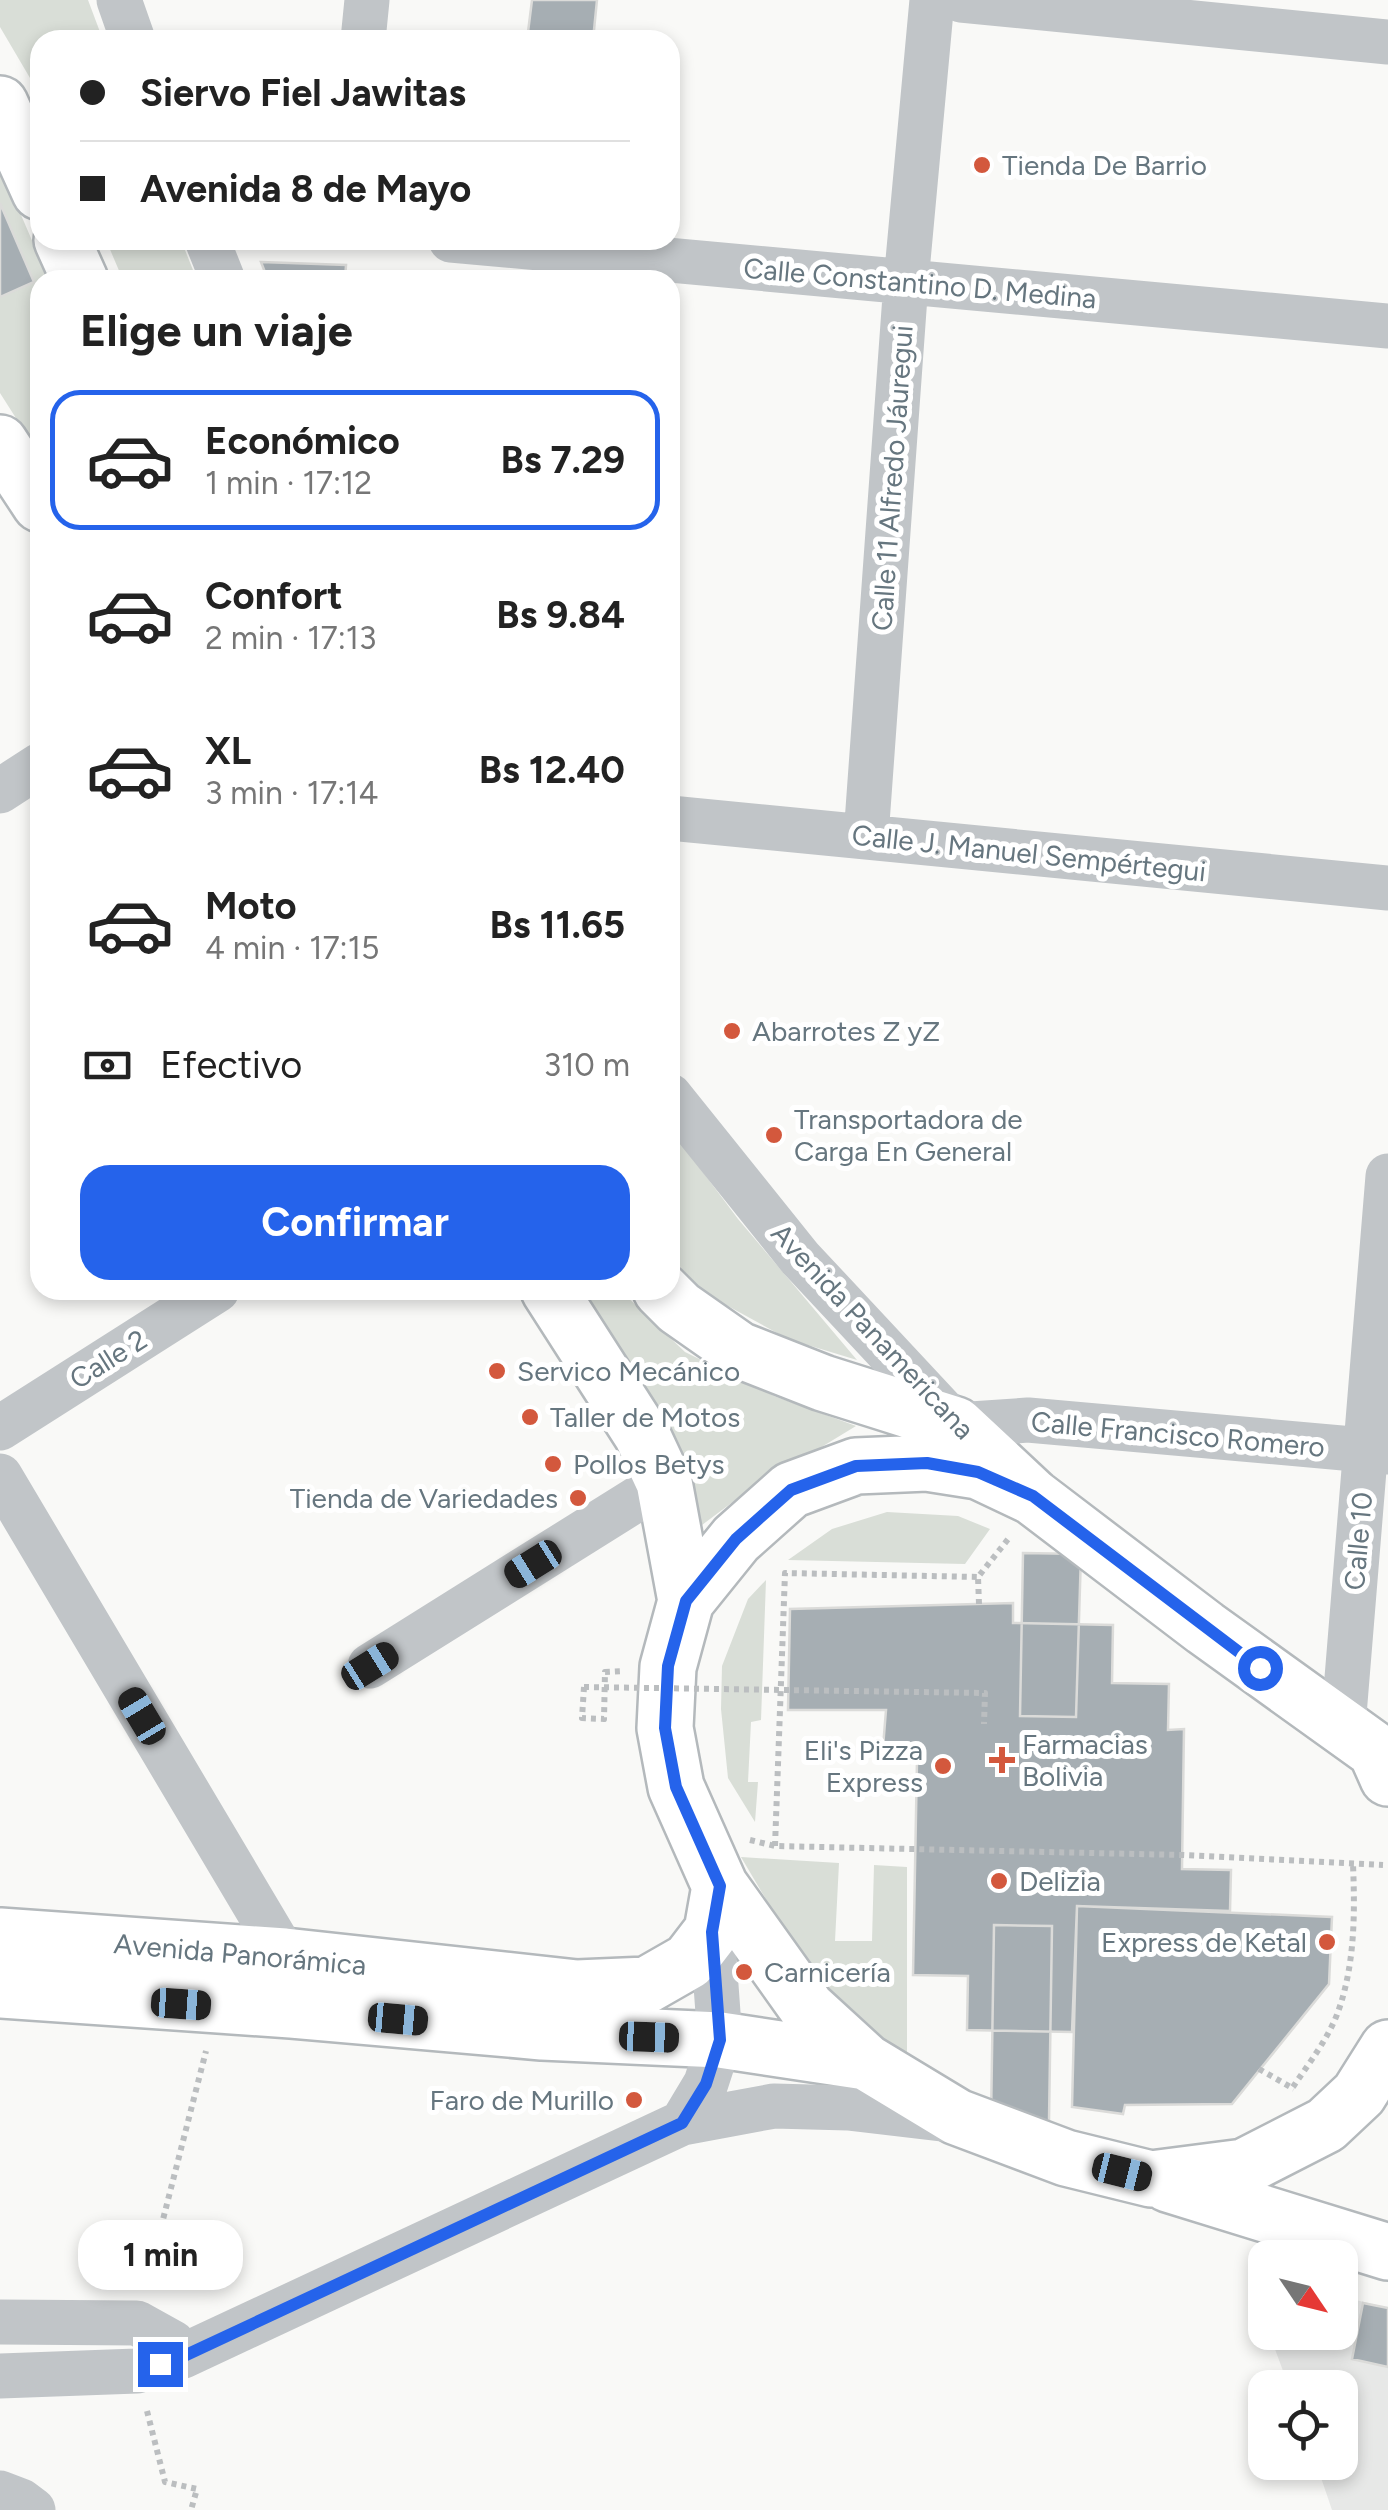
<!DOCTYPE html>
<html lang="es">
<head>
<meta charset="utf-8">
<style>
  :root { --surface:#fff; --page:#f2f2f2; --text:#222; --muted:#767676; --line:#e0e0e0; --accent:#2563eb }
  body { margin:0; font-family:Figtree,sans-serif; background:var(--page); color:var(--text); height:100vh; display:flex; flex-direction:column; font-size:38px; white-space:nowrap }
  * { box-sizing:border-box; margin:0 }
  p { font-size:32px; color:var(--muted) }
  .icon { flex:none; width:55px; height:55px; fill:none; stroke:currentColor; stroke-width:2; stroke-linecap:round; stroke-linejoin:round }
  .map { position:relative; flex:1; overflow:hidden }
  .drawer { position:absolute; left:30px; top:270px; width:650px; height:1030px; display:flex; flex-direction:column; background:var(--surface); border-radius:30px; box-shadow:0 5px 15px #0003 }
  .drawer>* { flex:none }
  .hud { position:absolute; left:30px; top:30px; width:650px; height:220px; border-radius:30px; box-shadow:0 5px 15px #0003; display:grid; align-content:center; height:220px; padding:0 50px; background:var(--surface) }
  .needle { width:65px; rotate:125deg }
  .controls { position:absolute; left:1248px; top:2240px; display:grid; gap:20px }
  .controls a { display:grid; place-items:center; width:110px; height:110px; border-radius:20px; background:var(--surface); box-shadow:0 5px 15px #0003; font-size:50px }
  .end { position:absolute; width:45px; height:45px; margin:-22px; border:12px solid #2563eb; background:#fff; box-shadow:0 0 0 5px #fff }
  .from { border-radius:50% }
  .bubble { position:absolute; height:70px; border-radius:30px; background:var(--surface); box-shadow:0 5px 15px #0003; font-size:32px; font-weight:700; line-height:70px; text-align:center }
  .car { position:absolute; width:30px; height:60px; margin:-30px -15px; border-radius:12px; box-shadow:0 0 8px 2px #0007; background:linear-gradient(#222 24%,#8ab4d8 0 40%,#222 0 76%,#8ab4d8 0 86%,#222 0) }
  .hud b { display:flex; align-items:center; gap:35px; height:95px; font-size:38px }
  .hud b+b { border-top:2px solid var(--line) }
  .hud i { width:25px; height:25px; background:var(--text) }
  ul { padding:0; list-style:none }
  li { display:flex; align-items:center; gap:30px; height:140px; margin:0 20px 15px; padding:0 30px; border:5px solid transparent; border-radius:30px }
  li div { flex:1 }
  li b { display:block; font-size:38px }
  li em { font-style:normal; font-weight:700 }
  li.selected { border-color:var(--accent) }
  li>.icon { width:90px; height:90px; stroke-width:1.5 }
  h2 { padding:0 50px; font-size:45px; line-height:120px }
  .pay { display:flex; align-items:center; gap:25px; height:110px; padding:0 50px; font-size:38px }
  .pay p { margin-inline-start:auto }
  .cta { display:flex; gap:20px; margin-top:auto; padding:20px 50px }
  .cta a { flex:1; height:115px; border-radius:30px; background:var(--accent); color:#fff; font-size:40px; font-weight:700; line-height:115px; text-align:center }
  .map>svg:first-child { display:block }
  .built { fill:#e7e8e7 }
  .green { fill:#d9ded7 }
  .building { fill:#a6aeb3; stroke:#dbdbd9; stroke-width:2.5 }
  .lines { fill:none; stroke-linecap:round; stroke-linejoin:round }
  .major-casing { stroke:#b4b9bc; stroke-width:60 }
  .path { stroke:#bbbec0; stroke-width:6; stroke-dasharray:5 5; stroke-linecap:butt }
  .minor { stroke:#c1c5c8; stroke-width:45 }
  .major { stroke:#fff; stroke-width:55 }
  .path-bridge { stroke:#bbbec0; stroke-width:6; stroke-dasharray:5 5; stroke-linecap:butt }
  .route { stroke:#2563eb; stroke-width:12 }
  .poi-dot { fill:#d3583d; stroke:#fff; stroke-width:4 }
  .labels { text-anchor:middle; dominant-baseline:central; stroke-width:10; stroke-linejoin:round; paint-order:stroke }
  .poi-label { font-size:28px; fill:#66767f; stroke:#fff; text-anchor:start }
  .street-label { font-size:28px; fill:#66767f; stroke:#fff }
</style>
</head>
<body>
<div class="map">
<svg width="1388" height="2510" viewBox="0 0 1388 2510">
  <rect width="100%" height="100%" fill="#f9f9f7"/>
  <path class="built" d="M1340,2296l48,12v202h-56l-16,-47 24,-1v-74l-51,-1 -20,-54 71,-1z"/>
  <path class="green" d="M0,0h88l15,40h-63v55l-40,-68z
    M0,166l49,114h-9v176l-40,-63z
    M106,240h75l16,40h-74z
    M670,1128l68,91 119,141 -69,-21 -82,-45 -36,-38z
    M581,1290h39l65,62 89,44 82,30 -118,72 -40,30 -21,-85z
    M887,1512l71,4 32,13 -25,35 -177,-4 44,-31z
    M766,1580l-5,140 -10,2 -3,60h10l-3,40 -27,-44 -7,-69 1,-43 26,-67z
    M741,1857l98,6 -4,78h37l2,-76 33,2v192l-36,-21 -55,-54z"/>
  <path class="building" d="M532,0h65l-4,40h-66z
    M0,203l34,79 -34,15z
    M261,262l85,3 -1,15h-77z
    M1023,1553l58,1 -5,163 -56,-1z
    M1013,1603v20l100,2 -1,58 57,1 -1,46 16,-1 -2,140 49,1 -1,41 -153,-5 -5,126 -105,-2 1,-54 -55,-1 4,-214 -35,-1 4,-50h-98l2,-101z
    M1077,1906l255,11 -3,67 -97,120 -107,1 -2,9 -51,-7z
    M994,1925l58,1 -3,195 -58,-1z
    M1363,2303l25,5v59l-36,-8z"/>
  <g class="lines">
    <defs>
      <path id="major" d="M0,104l40,88
        M62,240l18,40
        M0,443l40,61
        M549,1290l93,145 22,47 22,119
        M661,1290l18,18 60,42 84,33 133,42 77,72 172,131 171,123 12,27
        M1033,1497l-55,-26 -51,-8 -71,3 -65,24 -55,49 -50,62 -18,66 -3,61 11,59 44,99 87,122 59,54 91,55 109,41 85,21 93,-12 82,-42 33,-31 29,-46
        M0,1936l285,20 292,32 70,-3 42,-24 23,-30 8,-45
        M0,1990l291,20 251,22 178,8 146,22
        M1168,2184l220,68"/>
    </defs>
    <use href="#major" class="major-casing"/>
    <path class="path" d="M979,1604l-1,-27 31,-39
      M584,1687l-2,31 22,1 1,-47 19,-1
      M750,1840l25,6 407,9 201,10
      M775,1846l10,-273 193,4
      M1259,2069l35,20
      M1293,2087c16,-24 35,-48 45,-75 17,-48 17,-98 15,-148
      M146,2286l60,-235
      M147,2411l18,71 32,7 -6,21"/>
    <path class="minor" d="M119,0l14,40
      M961,0l427,42
      M363,40l4,-40
      M207,240l16,40
      M451,240l937,86
      M0,791l40,-26
      M670,818l718,70
      M866,837l40,-555 26,-282
      M670,1096l130,162 156,167
      M0,1428l217,-138
      M933,1434l23,-9 72,-5 360,32
      M0,1476l285,480 7,28
      M370,1666l294,-184
      M1343,1727l45,-551
      M682,2123l24,-40 14,-43 -8,-109
      M0,2322l137,1 36,20 10,13
      M0,2376l137,-5 46,-15 499,-233 92,-17 74,2 102,12 6,-3
      M0,2493l21,8 12,9"/>
    <use href="#major" class="major"/>
    <path class="path-bridge" d="M584,1687l401,6 -1,31"/>
  </g>
  <g class="lines">
    <path class="route" d="M160,2364l24,-8 498,-233 24,-39 14,-44 -8,-108 8,-46 -44,-99 -11,-59 3,-62 18,-65 50,-62 55,-49 65,-24 71,-3 51,9 55,24 227,172"/>
  </g>
  <g class="poi-dot">
    <circle cx="982" cy="165" r="10"/>
    <circle cx="732" cy="1031" r="10"/>
    <circle cx="774" cy="1135" r="10"/>
    <circle cx="497" cy="1371" r="10"/>
    <circle cx="530" cy="1417" r="10"/>
    <circle cx="553" cy="1464" r="10"/>
    <circle cx="578" cy="1498" r="10"/>
    <path d="M997 1745h10v10h10v10h-10v10h-10v-10h-10v-10h10z"/>
    <circle cx="943" cy="1766" r="10"/>
    <circle cx="999" cy="1881" r="10"/>
    <circle cx="1327" cy="1942" r="10"/>
    <circle cx="744" cy="1972" r="10"/>
    <circle cx="634" cy="2100" r="10"/>
  </g>
  <g class="labels">
    <g class="poi-label">
      <text x="1002" y="165">Tienda De Barrio</text>
      <text x="752" y="1031">Abarrotes Z yZ</text>
      <text x="794" y="1119">Transportadora de<tspan x="794" dy="32">Carga En General</tspan></text>
      <text x="517" y="1371">Servico Mecánico</text>
      <text x="550" y="1417">Taller de Motos</text>
      <text x="573" y="1464">Pollos Betys</text>
      <text x="558" y="1498" text-anchor="end">Tienda de Variedades</text>
      <text x="1022" y="1744">Farmacias<tspan x="1022" dy="32">Bolivia</tspan></text>
      <text x="923" y="1750" text-anchor="end">Eli's Pizza<tspan x="923" dy="32">Express</tspan></text>
      <text x="1019" y="1881">Delizia</text>
      <text x="1307" y="1942" text-anchor="end">Express de Ketal</text>
      <text x="764" y="1972">Carnicería</text>
      <text x="614" y="2100" text-anchor="end">Faro de Murillo</text>
    </g>
    <g class="street-label">
      <text transform="translate(920 283) rotate(5)">Calle Constantino D. Medina</text>
      <text transform="translate(892 478) rotate(-86)">Calle 11 Alfredo Jáuregui</text>
      <text transform="translate(1029 853) rotate(6)">Calle J. Manuel Sempértegui</text>
      <text transform="translate(873 1331) rotate(47)">Avenida Panamericana</text>
      <text transform="translate(108 1359) rotate(-32)">Calle 2</text>
      <text transform="translate(1178 1434) rotate(5)">Calle Francisco Romero</text>
      <text transform="translate(1358 1541) rotate(-85)">Calle 10</text>
      <text transform="translate(240 1954) rotate(5)">Avenida Panorámica</text>
    </g>
  </g>
</svg>
<div class="controls">
<a><svg class="needle" viewBox="-14 -14 28 28"><path d="M0-13l5 13h-10z" fill="#e53935"/><path d="M0 13l5-13h-10z" fill="#767676"/></svg></a>
<a><svg class="icon" aria-label="locate" viewBox="0 0 24 24"><circle cx="12" cy="12" r="6"/><path d="M12 2v4M12 18v4M2 12h4M18 12h4"/></svg></a>
</div>
<i class="end from" style="left:1260px;top:1668px"></i>
<i class="end" style="left:160px;top:2364px"></i>
<div class="bubble" style="left:78px;top:2220px;width:165px">1 min</div>
<i class="car" style="left:533px;top:1564px;rotate:238deg"></i>
<i class="car" style="left:370px;top:1666px;rotate:58deg"></i>
<i class="car" style="left:142px;top:1716px;rotate:329deg"></i>
<i class="car" style="left:181px;top:2004px;rotate:94deg"></i>
<i class="car" style="left:398px;top:2019px;rotate:95deg"></i>
<i class="car" style="left:649px;top:2037px;rotate:92deg"></i>
<i class="car" style="left:1122px;top:2172px;rotate:104deg"></i>
<div class="hud">
<b><i class="from"></i>Siervo Fiel Jawitas</b>
<b><i></i>Avenida 8 de Mayo</b>
</div>
<section class="drawer">
<h2>Elige un viaje</h2>
<ul>
<li class="selected"><svg class="icon" aria-label="car" viewBox="0 0 24 24"><path d="M5 17H2v-5l4-1 3-4h7l3 4 3 1v5h-3M9 17h6M6 11h13"/><circle cx="7" cy="17" r="2"/><circle cx="17" cy="17" r="2"/></svg><div><b>Económico</b><p>1 min · 17:12</p></div><em>Bs 7.29</em></li>
<li><svg class="icon" aria-label="car" viewBox="0 0 24 24"><path d="M5 17H2v-5l4-1 3-4h7l3 4 3 1v5h-3M9 17h6M6 11h13"/><circle cx="7" cy="17" r="2"/><circle cx="17" cy="17" r="2"/></svg><div><b>Confort</b><p>2 min · 17:13</p></div><em>Bs 9.84</em></li>
<li><svg class="icon" aria-label="car" viewBox="0 0 24 24"><path d="M5 17H2v-5l4-1 3-4h7l3 4 3 1v5h-3M9 17h6M6 11h13"/><circle cx="7" cy="17" r="2"/><circle cx="17" cy="17" r="2"/></svg><div><b>XL</b><p>3 min · 17:14</p></div><em>Bs 12.40</em></li>
<li><svg class="icon" aria-label="car" viewBox="0 0 24 24"><path d="M5 17H2v-5l4-1 3-4h7l3 4 3 1v5h-3M9 17h6M6 11h13"/><circle cx="7" cy="17" r="2"/><circle cx="17" cy="17" r="2"/></svg><div><b>Moto</b><p>4 min · 17:15</p></div><em>Bs 11.65</em></li>
</ul>
<div class="pay"><svg class="icon" aria-label="cash" viewBox="0 0 24 24"><path d="M3 7h18v10H3z"/><circle cx="12" cy="12" r="2"/></svg>Efectivo<p>310 m</p></div>
<div class="cta"><a>Confirmar</a></div>
</section>
</div>
</body>
</html>
